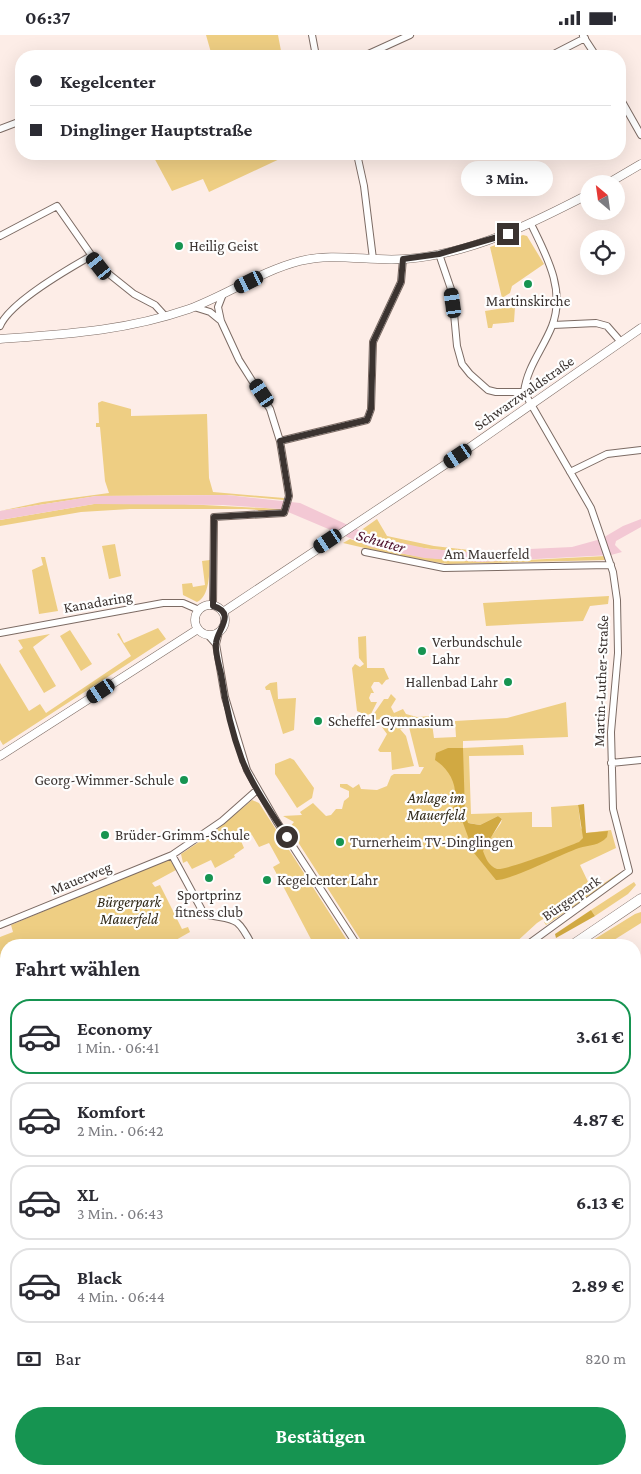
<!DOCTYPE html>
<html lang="de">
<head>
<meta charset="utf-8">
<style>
  :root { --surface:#fff; --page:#f7f7f7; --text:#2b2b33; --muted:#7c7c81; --line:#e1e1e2; --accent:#169451 }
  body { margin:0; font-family:"Crimson Pro",serif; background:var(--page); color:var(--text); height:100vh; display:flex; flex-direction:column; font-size:19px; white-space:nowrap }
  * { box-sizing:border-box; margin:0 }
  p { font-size:16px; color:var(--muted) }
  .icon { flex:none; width:28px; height:28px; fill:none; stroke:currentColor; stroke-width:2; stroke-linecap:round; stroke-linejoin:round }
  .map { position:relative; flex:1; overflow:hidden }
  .sheet { position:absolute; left:0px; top:904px; width:641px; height:536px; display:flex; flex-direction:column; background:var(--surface); border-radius:20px 20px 0 0; box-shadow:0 5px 20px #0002 }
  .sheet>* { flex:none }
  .banner { position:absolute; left:15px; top:15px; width:611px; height:110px; border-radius:20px; box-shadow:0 5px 20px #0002; display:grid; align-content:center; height:110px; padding:0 15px; background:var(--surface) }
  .needle { width:32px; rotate:331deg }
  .buttons { position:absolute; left:580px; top:140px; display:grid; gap:10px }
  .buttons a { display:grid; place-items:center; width:45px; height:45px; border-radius:50%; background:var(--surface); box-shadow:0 5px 20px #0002; font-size:25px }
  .end { position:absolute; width:22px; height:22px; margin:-11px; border:6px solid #3b3330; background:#fff; box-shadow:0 0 0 2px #fff }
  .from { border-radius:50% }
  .bubble { position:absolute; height:35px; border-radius:18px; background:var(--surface); box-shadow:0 5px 20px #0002; font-size:16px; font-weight:700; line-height:35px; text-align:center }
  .car { position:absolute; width:15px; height:30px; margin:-15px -8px; border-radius:6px; box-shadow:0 0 4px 1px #0007; background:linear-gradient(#222 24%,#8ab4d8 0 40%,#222 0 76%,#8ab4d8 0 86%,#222 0) }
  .banner b { display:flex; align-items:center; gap:18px; height:48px; font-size:19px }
  .banner b+b { border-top:1px solid var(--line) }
  .banner i { width:12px; height:12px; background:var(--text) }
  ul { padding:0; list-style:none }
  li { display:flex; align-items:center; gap:15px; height:75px; margin:0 10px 8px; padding:0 5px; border:2px solid var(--line); border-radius:20px }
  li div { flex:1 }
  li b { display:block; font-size:19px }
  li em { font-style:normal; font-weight:700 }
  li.current { border-color:var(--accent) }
  li>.icon { width:45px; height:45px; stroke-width:1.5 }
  h2 { padding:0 15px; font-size:22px; line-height:60px }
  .pay { display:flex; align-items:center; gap:12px; height:55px; padding:0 15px; font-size:19px }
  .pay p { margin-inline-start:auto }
  .button { display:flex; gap:10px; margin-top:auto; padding:10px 15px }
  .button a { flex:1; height:58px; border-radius:30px; background:var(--accent); color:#fff; font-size:20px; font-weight:700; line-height:58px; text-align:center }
  .status { display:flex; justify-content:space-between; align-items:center; height:35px; padding:0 25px; background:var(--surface); direction:ltr }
  .status svg { height:14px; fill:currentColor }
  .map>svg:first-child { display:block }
  .green { fill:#eece83; fill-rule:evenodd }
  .forest { fill:#d1a942 }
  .water { fill:#f3c8d4 }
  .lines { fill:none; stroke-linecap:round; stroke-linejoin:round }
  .minor-casing { stroke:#7c6b64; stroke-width:8 }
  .tertiary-casing { stroke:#7c6b64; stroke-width:9 }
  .primary-casing { stroke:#7c6b64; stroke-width:11 }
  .minor { stroke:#fff; stroke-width:6 }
  .tertiary { stroke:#fff; stroke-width:8 }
  .primary { stroke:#fff; stroke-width:10 }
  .route { stroke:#3b3330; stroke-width:6 }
  .poi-dot { fill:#169451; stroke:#fefefe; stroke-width:2 }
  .labels { text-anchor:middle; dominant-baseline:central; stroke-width:4.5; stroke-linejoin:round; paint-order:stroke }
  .poi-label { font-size:15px; fill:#3b3330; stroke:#fefefe; text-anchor:start }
  .street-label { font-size:15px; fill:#3b3330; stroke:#fefefe }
  .park-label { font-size:15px; font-style:italic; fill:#302817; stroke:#fefefe }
  .water-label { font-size:16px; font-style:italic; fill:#4b0d28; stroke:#fefefe }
</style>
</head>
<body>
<div class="status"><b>06:37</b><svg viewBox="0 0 49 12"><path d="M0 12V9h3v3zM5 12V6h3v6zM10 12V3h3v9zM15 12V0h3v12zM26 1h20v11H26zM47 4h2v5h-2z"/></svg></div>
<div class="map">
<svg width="641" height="1439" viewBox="0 0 641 1439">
  <rect width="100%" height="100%" fill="#fdede7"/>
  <path class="green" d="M206,0h72l4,21h-70z
    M152,119h133l1,2 -77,36 -6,-13 -31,12z
    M523,200l4,1 17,28 -32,22 -2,7 -8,5 -12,-51z
    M521,264l-1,7h-9l4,1 -1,15 -21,2 -1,4h-4l-3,-17 19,-3v-3l9,-5z
    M102,366l29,8v7l76,-2 2,64 4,14 71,6v2l-57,-5 -130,1 -97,15 42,-9 67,-9 -4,-12 -5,-54h-4v-4h3l-1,-20z
    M165,468l117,6 -1,3 -22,1 -1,-3 -12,-1h-116l-49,3 -81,14v-6l94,-16z
    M377,484l10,17 47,10 35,4 -2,2c-27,-2 -85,-6 -107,-21z
    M350,504c83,31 169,21 256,17l1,4 -159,4 -40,-6 -65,-15z
    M115,509l6,32 -12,3 -7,-33z
    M41,522h4l13,54 -19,3 -7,-44 11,-5z
    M210,525c-1,13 0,36 -13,42l-14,-7 -1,-11 10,-1 1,4 12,-2 -3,-24z
    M609,561l-1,8 -18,2 -7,15 -97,5 -3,-23z
    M158,593l8,11 -163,106 -3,-5v-77l29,48 11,-7 6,9 85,-57 -14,-22 2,-1 5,10z
    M70,595l22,34 -11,7 -21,-35z
    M50,599l-17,13 23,39 -12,7 -25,-42 4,-3 -5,-8z
    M366,601l1,32h17l5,11 -3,1 -4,5 -3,-3h-5l-3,5 3,6h-3l-2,5 2,4h6l-6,12 -5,1 -9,-4 -5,-43 3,-4 5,3 4,-3 -5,-6 -1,-21z
    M277,647l1,17 18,-1 -2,32 -11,4 -13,-44h-4l-1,-3 5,-4z
    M391,659l5,5 -5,8 3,6 9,-4 3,5 11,3 14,-1 3,22 22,-1 -1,-16 52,-3 59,-16 2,35 -105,4v7l60,-3 1,10 -55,1 2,58 61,-2v15h20l-1,-20 27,-2 3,23 5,5 25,-3 5,18 -36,17 11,23 -54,35 -24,22h-149l-75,-117 5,-6 -11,-6 19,-1 -2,-3 13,-9 13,13 5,-1 5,-6h6l2,-8 5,-4v-6l-9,-4v-3h7l6,4 6,-4 2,5 16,1 10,-4 4,-10 3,-2h26l4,-7h-5l-10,-40 -9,2 6,7 8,30 -22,4 -1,-18h-11l-2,-2 9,-16 -14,-19 11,-16h4zM498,781l4,3 -1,4 -17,24 -15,-24 11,2z
    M290,723l4,2 20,28 -2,10 -15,10 -22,-34v-10z
    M252,765l7,3 91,142h-36l-41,-78 7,-4 -11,-20 -10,4 -7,-12 -11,6 3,7 -10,7 1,2 -20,11 -4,-8 -19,9 -5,-8 -4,2 -2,-9 33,-22z
    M169,823l7,12 -24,13 3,4 5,-2 22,44 6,-2 2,5 -23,13h-161v336l-6,4v-348l13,-5 -2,-7z
    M621,837l1,2 -76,51 -2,-3z
    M634,847l2,3 -8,9 -33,22 -4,-6z
    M641,877v11l-35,22h-21l50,-31z
    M6,1284v75l-6,-18v-53z"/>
  <path class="forest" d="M448,713h15l2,65 3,10 12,2 18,-9 4,3 -19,32c3,8 6,15 14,18 7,2 70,-22 82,-27l4,-4 -5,-33 6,-1 2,29 22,-2 -1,6c-8,9 -18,8 -28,11 -18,6 -69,33 -83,32l-22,-27 -11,-30 -11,-5c-2,-7 2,-10 3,-16 2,-18 -5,-32 -20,-42l1,-7z
    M591,875l4,6 -39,22 -1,-4z
    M641,1359v52l-6,4v-54z"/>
  <path class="water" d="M227,460l73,8 74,34 55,12 38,3 105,-5 29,-8 22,-13 18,-7v8l-25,14 -1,4 7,7 -11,3 -130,7 -57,-4 -53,-11 -90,-38 -58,-4 -129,-1 -94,16v-9l96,-15z"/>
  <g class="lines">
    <defs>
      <path id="minor" d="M312,0l4,21
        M583,1l13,20
        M364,21l46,-21
        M550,21l35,-18
        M620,63l21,37
        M0,94l21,-8
        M357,119l7,32 9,73
        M0,201l57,-30 42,60 35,28 21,11 10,11
        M439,219l13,38 5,54 5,18 8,10 18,16 8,2h28
        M194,272l16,5 11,9 18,39 31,49 10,32 9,55 -5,17 -70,4 -1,89
        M221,286l-3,-14 5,-13
        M553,290l43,-2 11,3 14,16
        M0,291c10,-24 68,-57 91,-70
        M280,406l87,-21 4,-11 2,-67 28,-60 2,-23
        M570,437l37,-18 34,-4
        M365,517l79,16 167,-3
        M219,597l-3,12 9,53 22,73 30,52 80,123
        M0,598l163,-30h20l16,7
        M208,600l8,9
        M611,728l30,-3
        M0,890l172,-70
        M252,910c-16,-31 -17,-24 -48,-31l-32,-59 50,-34 35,-31
        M527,910l102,-74 -16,-62 -2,-77 7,-79 -1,-53 -4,-28 -22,-64 -67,-116c3,-25 19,-43 28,-66 14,-36 -6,-71 -21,-102
        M166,1434l11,5
        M208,1439l2,-5
        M287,1439l2,-5
        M429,1439l3,-5
        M531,1439l1,-5"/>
      <path id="tertiary" d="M607,149l34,-20
        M0,304c67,-5 125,-8 189,-30 38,-14 72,-38 111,-48 35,-9 70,1 105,-2 67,-5 126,-35 184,-65
        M195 585a15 15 0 1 1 30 0a15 15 0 1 1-30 0Z
        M223,577l220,-146 198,-138
        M0,721l198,-127
        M635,1051l6,-6"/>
      <path id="primary" d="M573,910l68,-46
        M0,1272l6,-5
        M0,1284l6,-3
        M0,1372l6,18
        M20,1434l2,5
        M63,1439l2,-5"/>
    </defs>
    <use href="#minor" class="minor-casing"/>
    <use href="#tertiary" class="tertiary-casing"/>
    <use href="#primary" class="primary-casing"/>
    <use href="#minor" class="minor"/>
    <use href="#tertiary" class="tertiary"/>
    <use href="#primary" class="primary"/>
  </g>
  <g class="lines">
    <path class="route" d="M287,802c-16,-25 -34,-50 -45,-77 -10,-27 -17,-58 -21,-86 -2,-9 -6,-21 -5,-31 1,-13 21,-30 -3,-37l1,-89 70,-4 5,-17 -9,-55 87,-21 4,-11 2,-67 28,-60 2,-23 36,-5 69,-20"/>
  </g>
  <g class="poi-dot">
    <circle cx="179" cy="211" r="5"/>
    <circle cx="528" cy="249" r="5"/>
    <circle cx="422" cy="616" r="5"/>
    <circle cx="508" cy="647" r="5"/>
    <circle cx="318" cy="686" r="5"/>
    <circle cx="184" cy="745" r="5"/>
    <circle cx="105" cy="800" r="5"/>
    <circle cx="340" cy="807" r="5"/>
    <circle cx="209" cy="843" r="5"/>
    <circle cx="267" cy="845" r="5"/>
  </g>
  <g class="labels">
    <g class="poi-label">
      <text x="189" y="211">Heilig Geist</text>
      <text x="528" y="266" text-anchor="middle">Martinskirche</text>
      <text x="432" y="607">Verbundschule<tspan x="432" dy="17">Lahr</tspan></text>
      <text x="498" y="647" text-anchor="end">Hallenbad Lahr</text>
      <text x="328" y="686">Scheffel-Gymnasium</text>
      <text x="174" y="745" text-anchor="end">Georg-Wimmer-Schule</text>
      <text x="115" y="800">Brüder-Grimm-Schule</text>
      <text x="350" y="807">Turnerheim TV-Dinglingen</text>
      <text x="277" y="845">Kegelcenter Lahr</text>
      <text x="209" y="860" text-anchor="middle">Sportprinz<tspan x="209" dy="17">fitness club</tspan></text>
    </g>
    <g class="street-label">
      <text transform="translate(524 358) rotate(-35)">Schwarzwaldstraße</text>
      <text x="487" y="519">Am Mauerfeld</text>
      <text transform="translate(98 567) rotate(-10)">Kanadaring</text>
      <text transform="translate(601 646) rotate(-88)">Martin-Luther-Straße</text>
      <text transform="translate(81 843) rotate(-22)">Mauerweg</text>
      <text transform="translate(571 863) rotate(-35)">Bürgerpark</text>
    </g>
    <g class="park-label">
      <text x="436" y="763">Anlage im<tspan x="436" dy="17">Mauerfeld</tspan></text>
      <text x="129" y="867">Bürgerpark<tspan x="129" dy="17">Mauerfeld</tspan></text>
    </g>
    <g class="water-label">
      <text transform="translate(381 506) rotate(16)">Schutter</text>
    </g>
  </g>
</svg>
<div class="buttons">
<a><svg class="needle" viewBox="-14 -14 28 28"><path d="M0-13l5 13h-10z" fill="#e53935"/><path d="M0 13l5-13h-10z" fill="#7c7c81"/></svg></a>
<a><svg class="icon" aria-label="locate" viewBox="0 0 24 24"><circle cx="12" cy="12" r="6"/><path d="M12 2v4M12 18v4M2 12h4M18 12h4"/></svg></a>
</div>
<i class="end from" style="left:287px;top:802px"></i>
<i class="end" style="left:508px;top:199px"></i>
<div class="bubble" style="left:461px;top:126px;width:92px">3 Min.</div>
<i class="car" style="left:99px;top:231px;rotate:322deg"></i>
<i class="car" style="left:249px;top:247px;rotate:244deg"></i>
<i class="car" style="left:453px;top:268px;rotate:352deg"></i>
<i class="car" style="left:262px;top:358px;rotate:326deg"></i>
<i class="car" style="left:458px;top:421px;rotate:236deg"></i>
<i class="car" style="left:328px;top:506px;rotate:236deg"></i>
<i class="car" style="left:101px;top:656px;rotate:236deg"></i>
<div class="banner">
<b><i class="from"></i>Kegelcenter</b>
<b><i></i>Dinglinger Hauptstraße</b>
</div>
<section class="sheet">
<h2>Fahrt wählen</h2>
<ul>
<li class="current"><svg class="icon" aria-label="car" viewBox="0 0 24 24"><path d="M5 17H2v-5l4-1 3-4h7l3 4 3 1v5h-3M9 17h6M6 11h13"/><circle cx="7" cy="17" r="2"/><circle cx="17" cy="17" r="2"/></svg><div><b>Economy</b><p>1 Min. · 06:41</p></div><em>3.61 €</em></li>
<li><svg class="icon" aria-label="car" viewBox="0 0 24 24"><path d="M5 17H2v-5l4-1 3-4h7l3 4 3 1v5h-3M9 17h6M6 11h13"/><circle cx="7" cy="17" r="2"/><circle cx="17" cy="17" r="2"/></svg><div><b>Komfort</b><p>2 Min. · 06:42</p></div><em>4.87 €</em></li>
<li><svg class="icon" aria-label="car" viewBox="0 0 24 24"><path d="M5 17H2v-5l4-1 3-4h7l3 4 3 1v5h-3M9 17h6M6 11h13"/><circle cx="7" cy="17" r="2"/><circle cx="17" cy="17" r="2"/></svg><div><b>XL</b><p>3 Min. · 06:43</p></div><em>6.13 €</em></li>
<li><svg class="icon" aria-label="car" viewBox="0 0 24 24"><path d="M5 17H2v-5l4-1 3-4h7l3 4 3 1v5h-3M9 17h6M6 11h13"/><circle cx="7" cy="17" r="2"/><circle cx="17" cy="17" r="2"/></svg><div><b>Black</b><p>4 Min. · 06:44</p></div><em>2.89 €</em></li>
</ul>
<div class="pay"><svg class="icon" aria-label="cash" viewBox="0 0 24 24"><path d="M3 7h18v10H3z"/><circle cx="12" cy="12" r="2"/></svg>Bar<p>820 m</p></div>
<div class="button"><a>Bestätigen</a></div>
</section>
</div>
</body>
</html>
